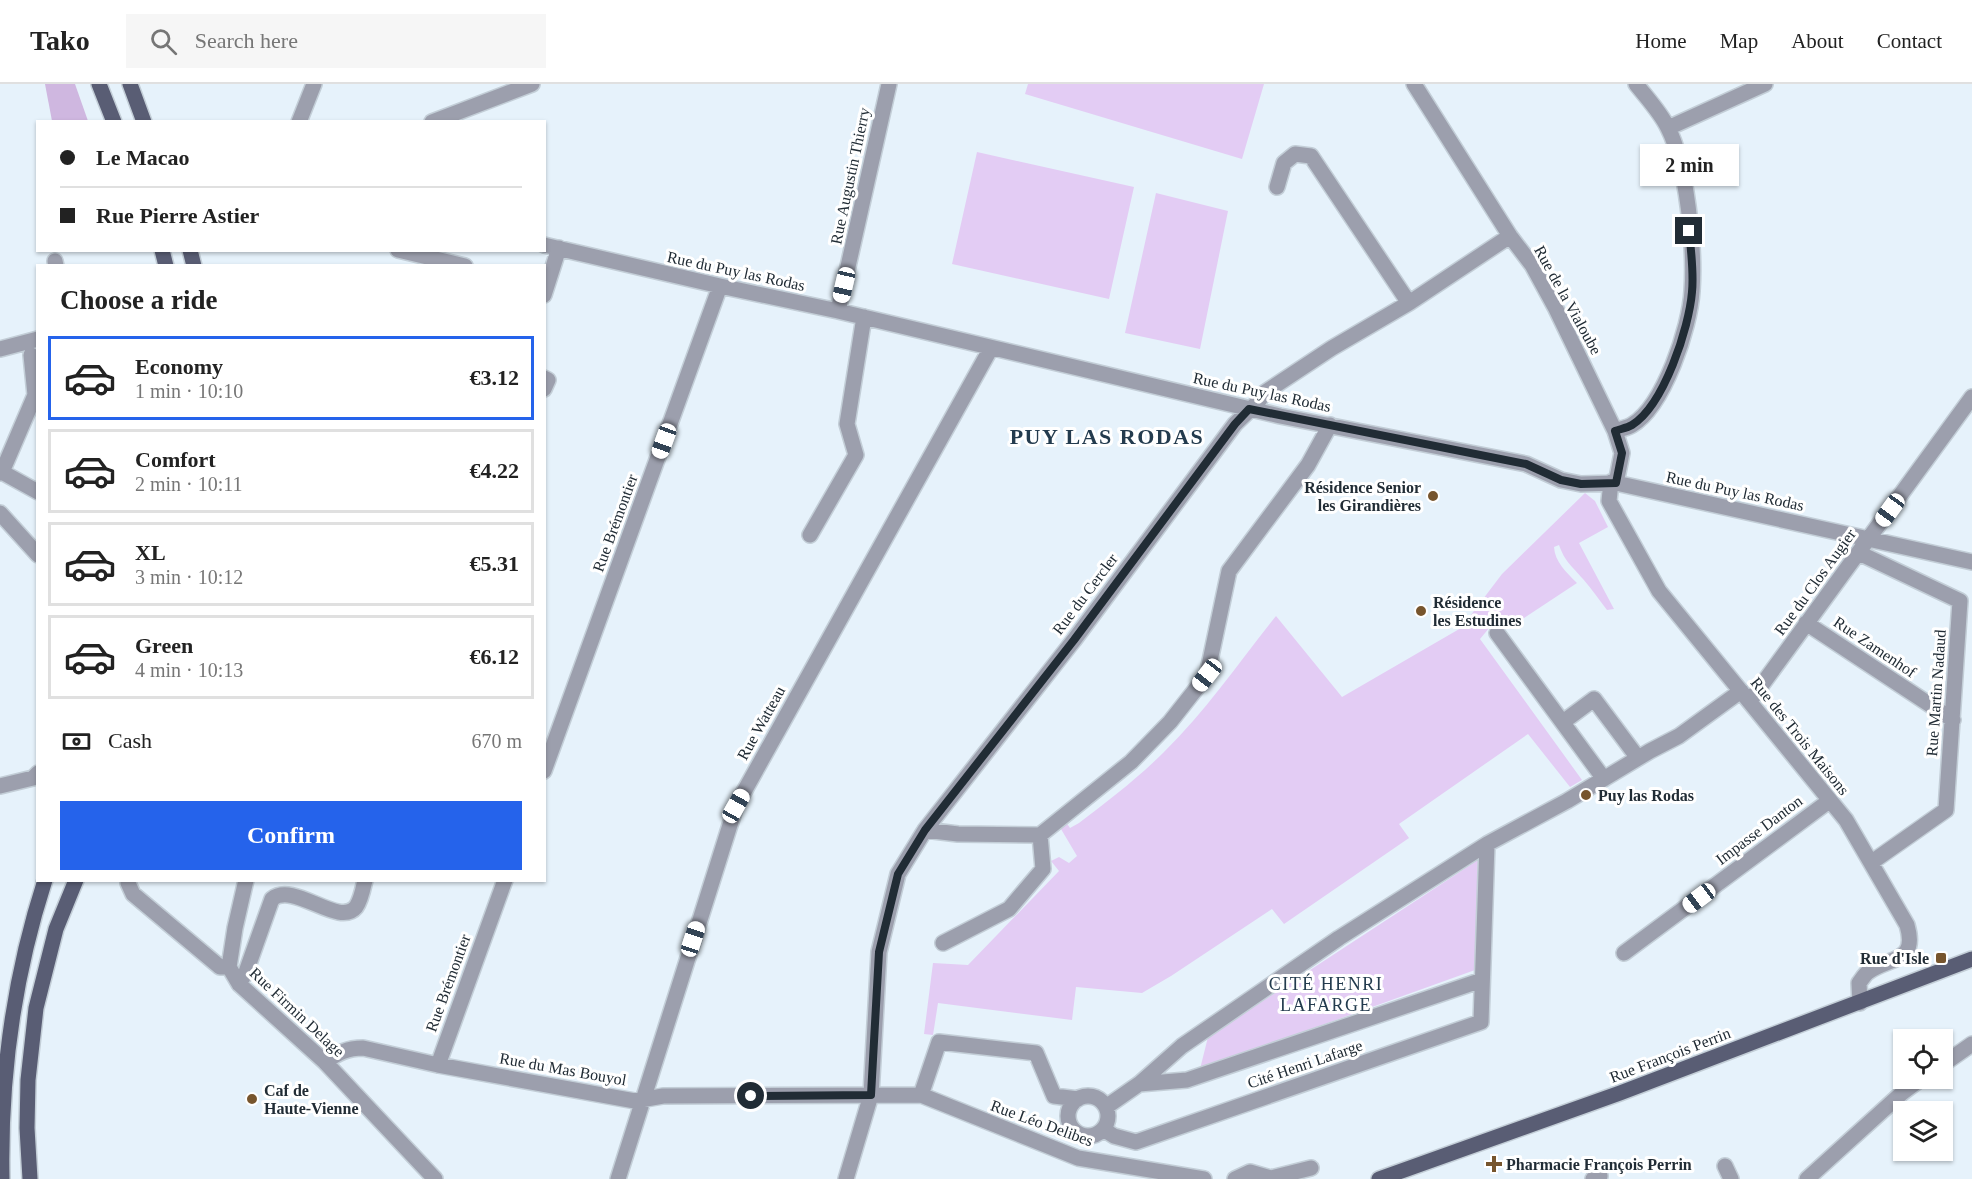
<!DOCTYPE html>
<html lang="en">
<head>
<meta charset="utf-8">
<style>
  :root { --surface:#fff; --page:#f6f6f6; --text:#222; --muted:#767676; --line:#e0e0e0; --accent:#2563eb }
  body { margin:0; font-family:"Times New Roman",serif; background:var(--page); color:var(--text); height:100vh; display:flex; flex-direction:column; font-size:22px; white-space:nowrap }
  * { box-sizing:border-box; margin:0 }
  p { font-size:20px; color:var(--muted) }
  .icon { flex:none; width:33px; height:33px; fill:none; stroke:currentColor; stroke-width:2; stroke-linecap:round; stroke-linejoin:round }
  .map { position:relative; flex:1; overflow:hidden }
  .panel { position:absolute; left:36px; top:180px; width:510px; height:618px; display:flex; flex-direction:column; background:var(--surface); border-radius:0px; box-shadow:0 2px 4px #0004 }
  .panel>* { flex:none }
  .banner { position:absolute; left:36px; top:36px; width:510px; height:132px; border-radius:0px; box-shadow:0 2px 4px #0004; display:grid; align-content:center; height:132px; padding:0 24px; background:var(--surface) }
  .buttons { position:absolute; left:1893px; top:945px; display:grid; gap:12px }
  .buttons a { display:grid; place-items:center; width:60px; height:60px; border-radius:0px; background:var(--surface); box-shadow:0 2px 4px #0004; font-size:30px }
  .end { position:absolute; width:27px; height:27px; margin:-14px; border:8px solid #212c35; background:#fff; box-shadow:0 0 0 3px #fff }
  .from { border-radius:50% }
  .bubble { position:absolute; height:42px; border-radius:0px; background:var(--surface); box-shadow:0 2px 4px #0004; font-size:20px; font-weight:600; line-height:42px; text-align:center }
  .car { position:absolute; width:18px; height:36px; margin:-18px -9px; border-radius:8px; box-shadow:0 0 4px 2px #0007; background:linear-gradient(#fff 24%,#345 0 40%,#fff 0 76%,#345 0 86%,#fff 0) }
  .banner b { display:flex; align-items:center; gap:21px; height:57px; font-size:22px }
  .banner b+b { border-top:2px solid var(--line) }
  .banner i { width:15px; height:15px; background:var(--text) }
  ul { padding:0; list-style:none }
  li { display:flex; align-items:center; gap:18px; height:84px; margin:0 12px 9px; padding:0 12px; border:3px solid var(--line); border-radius:0px }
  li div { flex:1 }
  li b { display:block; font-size:22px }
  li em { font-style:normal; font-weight:600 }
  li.current { border-color:var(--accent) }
  li>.icon { width:54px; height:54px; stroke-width:1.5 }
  h2 { padding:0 24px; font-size:27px; line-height:72px }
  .pay { display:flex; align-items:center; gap:15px; height:66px; padding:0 24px; font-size:22px }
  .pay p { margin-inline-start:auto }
  .button { display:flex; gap:12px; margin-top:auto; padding:12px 24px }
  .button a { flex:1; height:69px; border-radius:0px; background:var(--accent); color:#fff; font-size:24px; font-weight:600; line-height:69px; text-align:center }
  header { display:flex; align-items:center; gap:36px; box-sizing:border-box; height:84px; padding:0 30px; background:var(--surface); border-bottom:2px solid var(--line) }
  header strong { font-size:28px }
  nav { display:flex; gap:33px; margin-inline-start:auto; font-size:21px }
  .search { width:420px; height:54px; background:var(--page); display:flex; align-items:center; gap:15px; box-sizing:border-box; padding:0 21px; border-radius:0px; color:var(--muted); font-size:22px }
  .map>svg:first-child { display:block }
  .green { fill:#e3ccf4 }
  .forest { fill:#cfb7e0 }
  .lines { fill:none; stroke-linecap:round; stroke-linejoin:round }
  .minor-casing { stroke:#c3ced7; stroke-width:18 }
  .major-casing { stroke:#c3ced7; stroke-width:18 }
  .minor { stroke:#9c9fad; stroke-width:15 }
  .major { stroke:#595d74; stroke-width:15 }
  .route { stroke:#212c35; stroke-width:8 }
  .poi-dot { fill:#77552d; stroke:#fff; stroke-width:2 }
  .labels { text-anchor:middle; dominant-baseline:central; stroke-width:6; stroke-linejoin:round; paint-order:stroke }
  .street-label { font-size:16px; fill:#212c35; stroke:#fff }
  .poi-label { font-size:16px; font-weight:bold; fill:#212c35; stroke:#fff; text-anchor:start }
  .neighbourhood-label { font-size:18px; letter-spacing:1.5px; fill:#233b4e; stroke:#fff }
  .district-label { font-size:22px; font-weight:bold; letter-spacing:1.5px; fill:#233b4e; stroke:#fff }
</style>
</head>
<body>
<header>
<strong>Tako</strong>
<div class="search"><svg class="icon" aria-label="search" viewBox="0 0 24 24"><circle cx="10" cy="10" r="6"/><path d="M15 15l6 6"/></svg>Search here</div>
<nav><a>Home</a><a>Map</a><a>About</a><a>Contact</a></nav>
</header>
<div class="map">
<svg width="1972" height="1095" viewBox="0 0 1972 1095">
  <rect width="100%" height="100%" fill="#e6f2fb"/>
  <path class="green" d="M1028,0h236l-22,75 -217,-65z
    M977,68l157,35 -25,112 -157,-35z
    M1156,109l72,18 -28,138 -75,-16z
    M1585,409l10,8 13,26 -29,16 35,66 -7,1c-8,-10 -15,-21 -24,-31 -11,-13 -18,-17 -24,-34l-5,2c1,15 12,25 23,36l-68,45 -9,-13 -20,24 102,141 -12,7 -42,-53 -129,90 10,14 -125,86 -12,-15 -101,67 -29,17 -66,-6 -4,33 -134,-17 -5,32 -9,-1 9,-71 35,2 91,-94 -8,-10 8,-4 10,6 8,-7 -19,-32 6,-5 6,9 9,-5c29,-22 59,-45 85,-71 42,-41 76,-91 112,-136l66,81 119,-69 41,-54z
    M1478,776l-3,110 -275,99 8,-32z"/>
  <path class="forest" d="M45,0h30l13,37h-36z"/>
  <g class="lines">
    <defs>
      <path id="minor" d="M1414,0l96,152 22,29 24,44 59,122 7,22 -6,30
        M299,38l15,-38
        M432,38l100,-38
        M1668,44l97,-44
        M1277,103l7,-24 11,-9 16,2 98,147
        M544,161l176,41 118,25 442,105 246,48 35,16 20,4 35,-1 356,79
        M398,166l67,16
        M55,177l1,5
        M544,211l15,-47
        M838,227l51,-227
        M0,265l38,-10
        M544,294l4,2 -4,9
        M1615,347c5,-2 12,-3 17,-6 32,-19 58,-98 60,-134 3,-42 -5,-126 -24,-163 -7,-15 -21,-30 -32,-44
        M2,388l33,-77 -4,-40
        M0,389l2,-1 36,20
        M1611,398l-2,19 50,90 187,229 61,105c11,38 -16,31 -39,47 -3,2 -6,7 -9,11l1,20
        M0,429l38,42
        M810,451l46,-80 -9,-31 17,-107
        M1859,469l101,48 -14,209 -74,52
        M1806,539l147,97
        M1497,549l107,146
        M1750,617l222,-304
        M1563,638l31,-23 44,59
        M544,687l176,-485
        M0,702l33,-8 5,-5
        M925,746l33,4 82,1
        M128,799l5,11 87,73h9l10,17 86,78 110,117
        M943,859l66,-34 34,-40 -3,-34 91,-73 39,-40 37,-47 22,-104 79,-106 22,-40
        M1624,869l205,-152
        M229,883l6,-39 11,-48
        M239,900l7,-12 26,-73c22,-18 67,29 84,8 5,-7 7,-18 9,-27
        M325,978c13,-9 22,-14 38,-14l75,17 197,36 28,-5 258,-1 157,63 126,21
        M438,981l67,-185
        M1942,981l30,-21
        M1139,1000l48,-4 295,-100
        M921,1011l18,-53 97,11 18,43 24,3
        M1068 1032a20 20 0 1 1 40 0a20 20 0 1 1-40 0Z
        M1106,1023l33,-23 43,-38 157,-108 148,-94 80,-43 83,-50 29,-15 62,-45
        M1103,1045l11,7 22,6 345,-120 6,-178
        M1725,1082l6,13
        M618,1095l118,-373 255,-458
        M846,1095l25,-84 8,-143 19,-78 27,-44 149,-190 161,-216 23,-22 6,-9 68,-45 77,-45 101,-67
        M1235,1095l15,-7 21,6 40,-10
        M1593,1095l7,-3
        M1807,1095l95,-86 20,-15"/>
      <path id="major" d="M99,0l15,38
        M130,0l14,38
        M162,166l4,16
        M190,166l4,16
        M2,1095c-2,-101 12,-203 43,-299
        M30,1095l-3,-51 1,-48 8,-72 20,-79 20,-49
        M1379,1095l241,-86 352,-134"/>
    </defs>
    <use href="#minor" class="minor-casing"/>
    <use href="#major" class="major-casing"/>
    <use href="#minor" class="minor"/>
    <use href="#major" class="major"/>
  </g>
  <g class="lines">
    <path class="route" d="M751,1012l120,-1 8,-143 19,-78 27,-44 149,-190 161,-216 14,-15 277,55 35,16 20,4 35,-1 6,-30 -7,-22c5,-2 12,-3 17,-6 32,-20 57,-97 60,-133 2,-20 -1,-41 -3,-61"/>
  </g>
  <g class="poi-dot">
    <circle cx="1433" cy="412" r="6"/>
    <circle cx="1421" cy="527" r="6"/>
    <circle cx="1586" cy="711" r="6"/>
    <rect x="1935" y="868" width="12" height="12" rx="3"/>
    <circle cx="252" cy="1015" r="6"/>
    <path d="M1491 1071h6v6h6v6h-6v6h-6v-6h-6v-6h6z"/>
  </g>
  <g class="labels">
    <g class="street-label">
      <text transform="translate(850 92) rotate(-78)">Rue Augustin Thierry</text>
      <text transform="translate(736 187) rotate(12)">Rue du Puy las Rodas</text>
      <text transform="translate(1568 216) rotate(61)">Rue de la Vialoube</text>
      <text transform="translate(1262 308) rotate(12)">Rue du Puy las Rodas</text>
      <text transform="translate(1735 407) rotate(12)">Rue du Puy las Rodas</text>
      <text transform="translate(615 439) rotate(-70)">Rue Brémontier</text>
      <text transform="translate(1815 498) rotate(-54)">Rue du Clos Augier</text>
      <text transform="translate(1085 510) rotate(-53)">Rue du Cercler</text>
      <text transform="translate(1875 563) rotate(34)">Rue Zamenhof</text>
      <text transform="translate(1936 609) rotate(-86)">Rue Martin Nadaud</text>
      <text transform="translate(761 639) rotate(-61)">Rue Watteau</text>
      <text transform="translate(1800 652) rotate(51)">Rue des Trois Maisons</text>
      <text transform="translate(1759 746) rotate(-37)">Impasse Danton</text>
      <text transform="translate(448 899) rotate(-70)">Rue Brémontier</text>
      <text transform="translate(297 928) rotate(43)">Rue Firmin Delage</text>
      <text transform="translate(1670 971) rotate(-21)">Rue François Perrin</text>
      <text transform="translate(1305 980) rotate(-19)">Cité Henri Lafarge</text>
      <text transform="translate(563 985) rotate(10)">Rue du Mas Bouyol</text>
      <text transform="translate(1042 1039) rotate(20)">Rue Léo Delibes</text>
    </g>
    <g class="poi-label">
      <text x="1421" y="403" text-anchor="end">Résidence Senior<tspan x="1421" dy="18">les Girandières</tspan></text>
      <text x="1433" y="518">Résidence<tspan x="1433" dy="18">les Estudines</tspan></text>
      <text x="1598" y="711">Puy las Rodas</text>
      <text x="1929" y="874" text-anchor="end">Rue d'Isle</text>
      <text x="264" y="1006">Caf de<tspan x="264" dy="18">Haute-Vienne</tspan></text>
      <text x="1506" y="1080">Pharmacie François Perrin</text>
    </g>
    <g class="neighbourhood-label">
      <text x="1326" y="900">CITÉ HENRI<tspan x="1326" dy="21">LAFARGE</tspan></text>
    </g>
    <g class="district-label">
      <text x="1107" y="352">PUY LAS RODAS</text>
    </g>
  </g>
</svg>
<div class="buttons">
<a><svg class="icon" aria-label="locate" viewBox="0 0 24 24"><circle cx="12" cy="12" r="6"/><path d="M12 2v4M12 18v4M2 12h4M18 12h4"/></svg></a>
<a><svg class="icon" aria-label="layers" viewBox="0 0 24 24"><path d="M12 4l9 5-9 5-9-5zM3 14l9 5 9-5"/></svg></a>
</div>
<i class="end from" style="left:751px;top:1012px"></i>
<i class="end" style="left:1689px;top:147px"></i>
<div class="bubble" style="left:1640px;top:60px;width:99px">2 min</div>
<i class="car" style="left:844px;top:201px;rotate:193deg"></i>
<i class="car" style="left:664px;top:357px;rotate:200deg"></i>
<i class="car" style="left:1890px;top:426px;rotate:216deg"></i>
<i class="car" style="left:1207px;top:591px;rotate:218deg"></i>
<i class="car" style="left:736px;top:722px;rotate:29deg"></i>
<i class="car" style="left:1699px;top:814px;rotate:233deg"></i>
<i class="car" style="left:693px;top:855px;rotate:18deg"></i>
<div class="banner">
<b><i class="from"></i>Le Macao</b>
<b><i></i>Rue Pierre Astier</b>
</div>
<section class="panel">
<h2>Choose a ride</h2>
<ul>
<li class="current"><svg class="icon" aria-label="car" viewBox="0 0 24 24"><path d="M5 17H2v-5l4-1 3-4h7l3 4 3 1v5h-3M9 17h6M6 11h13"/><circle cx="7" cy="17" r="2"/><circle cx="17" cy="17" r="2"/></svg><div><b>Economy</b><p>1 min · 10:10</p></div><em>€3.12</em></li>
<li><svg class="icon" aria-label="car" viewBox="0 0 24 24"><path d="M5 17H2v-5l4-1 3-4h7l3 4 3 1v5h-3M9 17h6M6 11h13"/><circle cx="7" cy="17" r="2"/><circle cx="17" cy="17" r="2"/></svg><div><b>Comfort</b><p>2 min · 10:11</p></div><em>€4.22</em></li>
<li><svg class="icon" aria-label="car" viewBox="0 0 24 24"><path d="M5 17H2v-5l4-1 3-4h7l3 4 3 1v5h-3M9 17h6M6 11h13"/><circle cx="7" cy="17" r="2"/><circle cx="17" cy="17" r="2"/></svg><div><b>XL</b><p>3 min · 10:12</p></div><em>€5.31</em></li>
<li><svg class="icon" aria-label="car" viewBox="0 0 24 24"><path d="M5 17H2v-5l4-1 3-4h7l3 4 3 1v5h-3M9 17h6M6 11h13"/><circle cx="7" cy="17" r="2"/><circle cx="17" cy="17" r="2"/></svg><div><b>Green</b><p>4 min · 10:13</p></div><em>€6.12</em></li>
</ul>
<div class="pay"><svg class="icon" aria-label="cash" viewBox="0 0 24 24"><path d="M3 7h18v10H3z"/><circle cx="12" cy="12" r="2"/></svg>Cash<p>670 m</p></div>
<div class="button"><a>Confirm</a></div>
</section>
</div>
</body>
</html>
